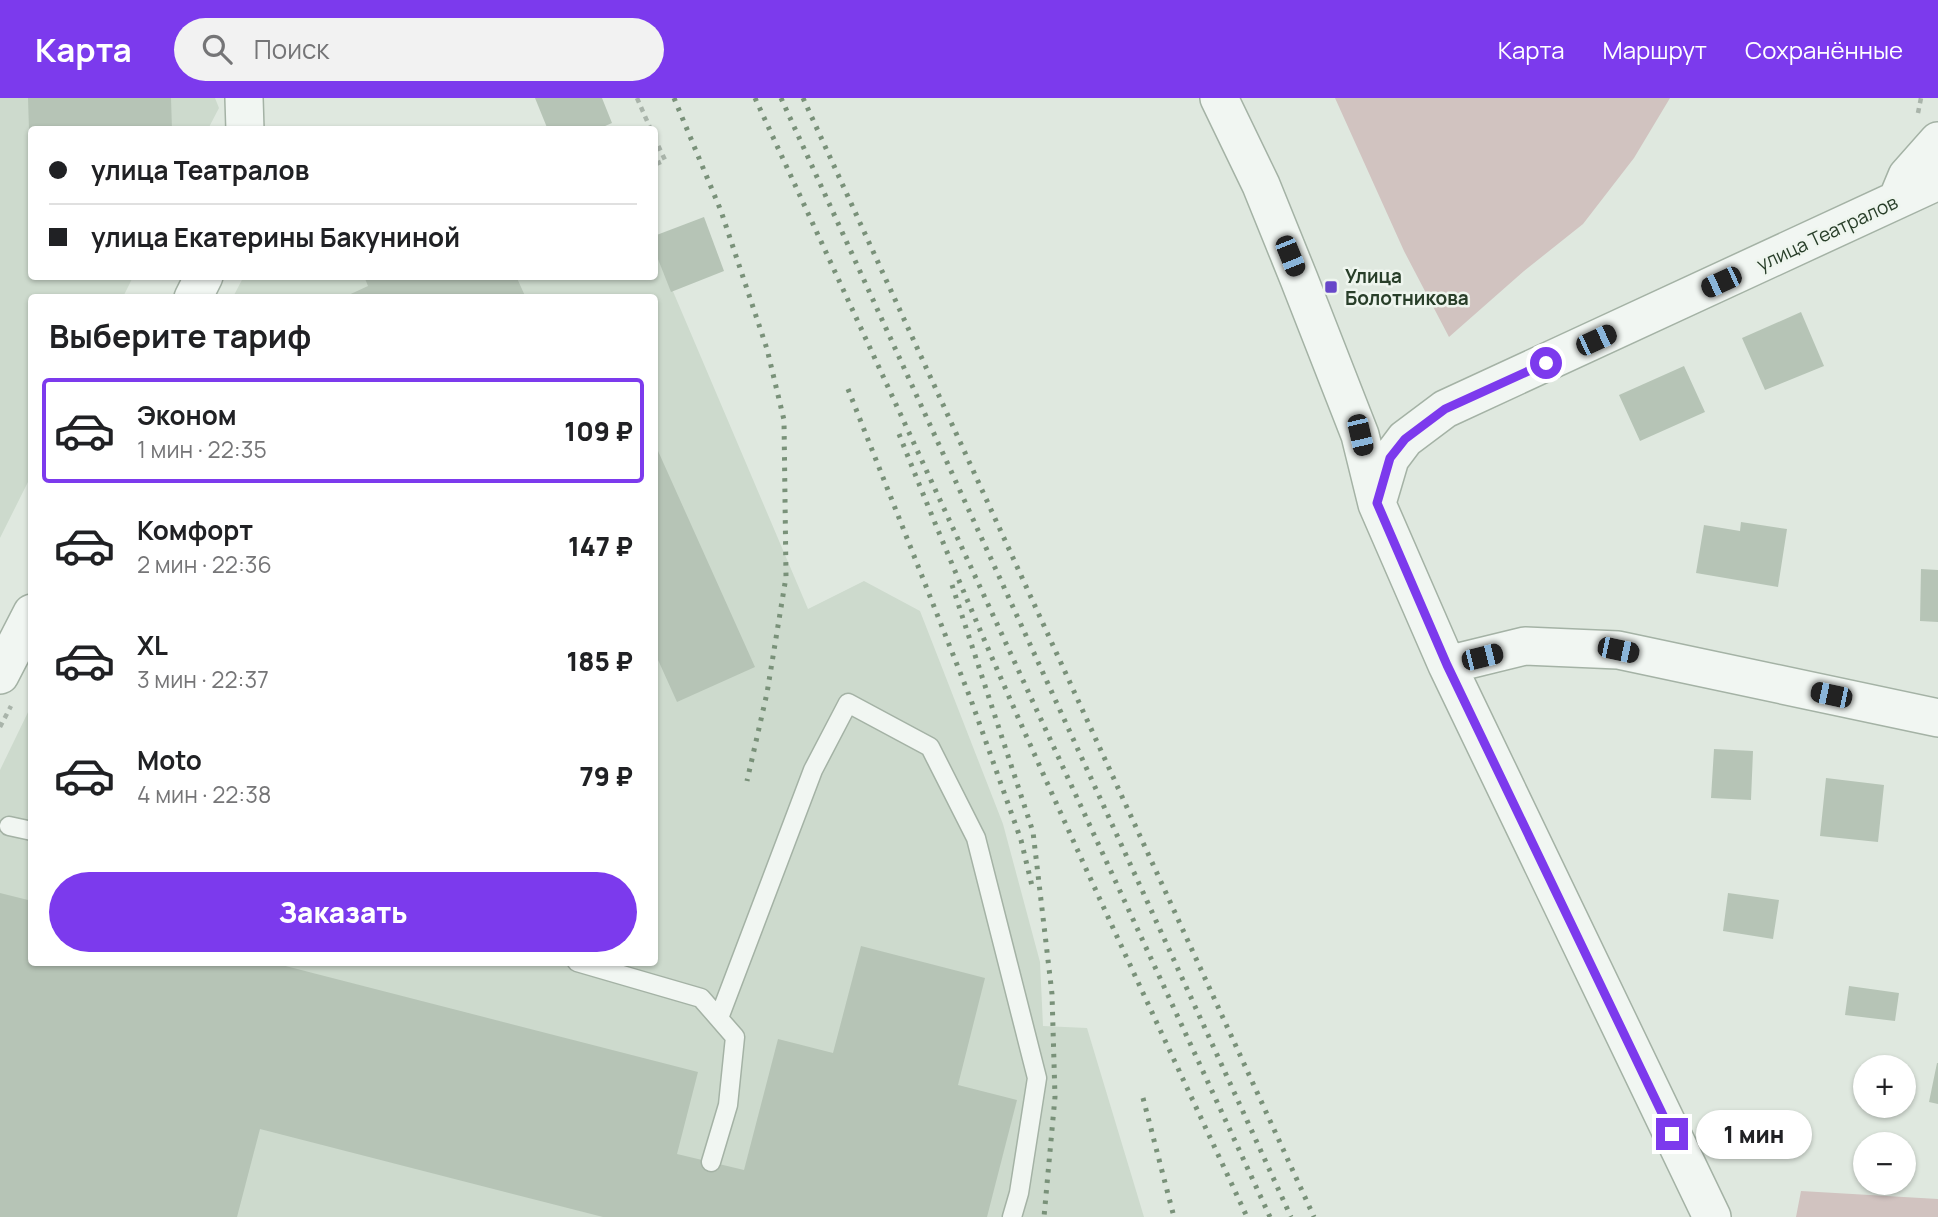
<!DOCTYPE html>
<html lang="ru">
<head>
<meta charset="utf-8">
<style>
  :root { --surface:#fff; --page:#f2f2f2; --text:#202124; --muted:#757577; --line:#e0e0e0; --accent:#7c3aed }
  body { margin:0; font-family:Manrope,sans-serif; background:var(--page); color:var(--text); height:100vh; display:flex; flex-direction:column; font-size:26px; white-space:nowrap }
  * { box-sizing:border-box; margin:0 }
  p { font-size:23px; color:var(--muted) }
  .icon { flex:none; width:38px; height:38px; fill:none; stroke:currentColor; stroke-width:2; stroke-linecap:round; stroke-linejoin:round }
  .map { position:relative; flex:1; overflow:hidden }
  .sheet { position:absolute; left:28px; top:196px; width:630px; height:672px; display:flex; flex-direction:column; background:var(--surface); border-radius:7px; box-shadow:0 2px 5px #0004 }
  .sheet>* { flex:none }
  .guide { position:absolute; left:28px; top:28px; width:630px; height:154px; border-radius:7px; box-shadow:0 2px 5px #0004; display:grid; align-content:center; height:154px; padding:0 21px; background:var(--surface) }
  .tools { position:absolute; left:1853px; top:957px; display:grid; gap:14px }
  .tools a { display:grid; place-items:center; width:63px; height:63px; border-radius:50%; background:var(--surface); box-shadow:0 2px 5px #0004; font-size:35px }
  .end { position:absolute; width:32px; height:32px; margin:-16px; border:9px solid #7c3aed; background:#fff; box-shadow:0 0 0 4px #fff }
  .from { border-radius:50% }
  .bubble { position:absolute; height:49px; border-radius:24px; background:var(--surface); box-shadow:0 2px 5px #0004; font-size:23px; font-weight:800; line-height:49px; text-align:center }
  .car { position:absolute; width:21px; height:42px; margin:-21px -10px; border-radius:9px; box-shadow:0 0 5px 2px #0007; background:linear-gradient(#222 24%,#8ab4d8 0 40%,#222 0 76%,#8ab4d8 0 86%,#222 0) }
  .guide b { display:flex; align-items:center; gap:24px; height:66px; font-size:26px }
  .guide b+b { border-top:2px solid var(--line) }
  .guide i { width:18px; height:18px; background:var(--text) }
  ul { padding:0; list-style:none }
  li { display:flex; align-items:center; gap:21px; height:105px; margin:0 14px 10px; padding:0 7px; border:4px solid transparent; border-radius:7px }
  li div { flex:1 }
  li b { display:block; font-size:26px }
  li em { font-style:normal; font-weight:800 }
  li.active { border-color:var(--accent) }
  li>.icon { width:63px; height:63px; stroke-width:1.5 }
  h2 { padding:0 21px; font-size:32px; line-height:84px }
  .cta { display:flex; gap:14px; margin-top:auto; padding:14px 21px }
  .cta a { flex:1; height:80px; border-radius:42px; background:var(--accent); color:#fff; font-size:28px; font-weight:800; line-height:80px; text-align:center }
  header { display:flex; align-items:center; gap:42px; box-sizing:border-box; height:98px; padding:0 35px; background:var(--accent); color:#fff }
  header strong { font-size:33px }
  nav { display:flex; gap:38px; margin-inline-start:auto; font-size:24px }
  .search { width:490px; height:63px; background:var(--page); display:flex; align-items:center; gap:18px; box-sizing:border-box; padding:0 24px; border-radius:38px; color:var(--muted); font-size:26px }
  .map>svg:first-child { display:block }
  .built { fill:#cddacd }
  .green { fill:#d1c3c0 }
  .building { fill:#b6c4b6 }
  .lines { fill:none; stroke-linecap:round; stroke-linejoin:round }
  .lane-casing { stroke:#a4b2a5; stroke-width:21 }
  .street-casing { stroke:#a4b2a5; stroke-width:40 }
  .path { stroke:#a9b4aa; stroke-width:4.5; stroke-dasharray:5 5; stroke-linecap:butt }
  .lane { stroke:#f1f6f2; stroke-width:18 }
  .street { stroke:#f1f6f2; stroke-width:37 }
  .rail { stroke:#799179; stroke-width:5; stroke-dasharray:3.5 7; stroke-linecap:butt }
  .route { stroke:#7c3aed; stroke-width:9 }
  .poi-dot { fill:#6747c9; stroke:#eef5ee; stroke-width:2.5 }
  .labels { text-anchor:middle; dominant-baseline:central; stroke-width:5; stroke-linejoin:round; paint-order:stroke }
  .street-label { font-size:19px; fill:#283e29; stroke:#eef5ee }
  .poi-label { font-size:19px; font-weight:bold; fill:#283e29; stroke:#eef5ee; text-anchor:start }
</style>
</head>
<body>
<header>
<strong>Карта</strong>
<div class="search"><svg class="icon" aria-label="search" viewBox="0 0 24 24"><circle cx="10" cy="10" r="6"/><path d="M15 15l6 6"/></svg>Поиск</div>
<nav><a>Карта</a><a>Маршрут</a><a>Сохранённые</a></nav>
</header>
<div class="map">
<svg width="1938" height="1119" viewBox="0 0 1938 1119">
  <rect width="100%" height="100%" fill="#dfe8df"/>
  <path class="built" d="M0,0h215l4,10 -11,21 -176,1v146l101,1 -10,20 -91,1 -1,178 -31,62z
    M655,151l153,360 56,-28 56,30 83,213 37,138 3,64 44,2 57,189h-1144v-447l31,-64 1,256h622v-664l-421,-1 11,-21h410z"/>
  <path class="green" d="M1335,0h335l-36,60 -51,66 -59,47 -75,66 -45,-86z
    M1801,1093l137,8v18h-142z"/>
  <path class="building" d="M28,0h143l1,32h-143z
    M535,0h67l10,25 -16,7h-48z
    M704,119l20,54 -53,21 -17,-43v-13z
    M364,178h152l10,22h-184l26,-12z
    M1801,214l23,54 -59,24 -23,-52z
    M1684,268l21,46 -65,29 -21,-46z
    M654,344l101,225 -78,35 -23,-51z
    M1741,424l46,7 -9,58 -82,-14 8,-48 36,6z
    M1921,471l17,1v52l-18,-1z
    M1714,651l39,2 -2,49 -40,-2z
    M1826,680l58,7 -6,57 -58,-6z
    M0,795l32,8v61h238l428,110 -21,82 67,16 34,-131 55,14 28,-107 124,32 -27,107 59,15 -30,117h-384l-343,-88 -23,88h-237z
    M1728,795l51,7 -6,39 -50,-8z
    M1849,888l50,7 -4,28 -50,-6z
    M1937,965h1v41l-9,-2z"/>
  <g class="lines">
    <defs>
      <path id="lane" d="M9,728l23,5
        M577,864l124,36 34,39 -7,68 -17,57
        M719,920l94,-248 35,-67 82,44 46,91 61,240 -18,115 -7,24"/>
      <path id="street" d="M244,0l1,32
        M1219,0l42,87 38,94 61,156 17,69 70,161 265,552
        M1897,102l10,-24 31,-35
        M193,200l11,-22
        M1377,405l13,-44 15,-20 40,-30 493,-228
        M1447,567l78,-19 93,4 320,68
        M0,577l32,-62"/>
    </defs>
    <use href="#lane" class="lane-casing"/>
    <use href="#street" class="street-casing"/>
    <path class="path" d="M637,0l14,32
      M1918,15l3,-15
      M654,39l11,23 -11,5
      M0,629l11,-21"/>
    <use href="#lane" class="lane"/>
    <use href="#street" class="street"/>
    <path class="rail" d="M674,0l47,113 46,138 17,71 2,157 -19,116 -20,88
      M755,0l515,1119
      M781,0l510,1119
      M803,0l511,1119
      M848,291l123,311 50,140 11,46
      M899,336c105,265 228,524 348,783
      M952,487l81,247 19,162 3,103 -11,120
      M1143,1000l31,119"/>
  </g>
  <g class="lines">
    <path class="route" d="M1546,265l-101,46 -40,30 -15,19 -13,45 70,162 225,469"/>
  </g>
  <rect class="poi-dot" x="1324" y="182" width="14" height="14" rx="3.5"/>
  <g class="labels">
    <g class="street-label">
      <text transform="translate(1827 135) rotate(-25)">улица Театралов</text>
    </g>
    <g class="poi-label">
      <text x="1345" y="178">Улица<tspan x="1345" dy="22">Болотникова</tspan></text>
    </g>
  </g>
</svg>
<div class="tools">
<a>+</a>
<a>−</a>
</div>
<i class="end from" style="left:1546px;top:265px"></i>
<i class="end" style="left:1672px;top:1036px"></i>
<div class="bubble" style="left:1696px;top:1012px;width:116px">1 мин</div>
<i class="car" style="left:1290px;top:158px;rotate:158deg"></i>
<i class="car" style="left:1721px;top:184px;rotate:245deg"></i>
<i class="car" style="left:1596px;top:242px;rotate:65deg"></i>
<i class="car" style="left:1360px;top:337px;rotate:167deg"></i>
<i class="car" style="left:1618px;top:552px;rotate:102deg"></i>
<i class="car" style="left:1482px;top:559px;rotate:76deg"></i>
<i class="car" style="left:1831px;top:597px;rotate:282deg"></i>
<div class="guide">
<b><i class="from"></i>улица Театралов</b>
<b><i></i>улица Екатерины Бакуниной</b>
</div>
<section class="sheet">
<h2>Выберите тариф</h2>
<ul>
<li class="active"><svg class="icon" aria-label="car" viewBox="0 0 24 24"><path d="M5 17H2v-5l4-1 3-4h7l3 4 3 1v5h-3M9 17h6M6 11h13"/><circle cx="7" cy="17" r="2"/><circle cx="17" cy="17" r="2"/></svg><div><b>Эконом</b><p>1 мин · 22:35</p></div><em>109 ₽</em></li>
<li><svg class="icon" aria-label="car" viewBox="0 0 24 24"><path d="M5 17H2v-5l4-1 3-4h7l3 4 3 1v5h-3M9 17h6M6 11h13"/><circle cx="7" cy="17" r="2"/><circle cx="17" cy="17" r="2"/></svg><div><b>Комфорт</b><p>2 мин · 22:36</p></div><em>147 ₽</em></li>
<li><svg class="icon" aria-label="car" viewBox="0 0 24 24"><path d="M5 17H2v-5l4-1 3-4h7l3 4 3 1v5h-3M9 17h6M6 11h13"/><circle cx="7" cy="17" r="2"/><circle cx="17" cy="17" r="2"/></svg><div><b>XL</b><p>3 мин · 22:37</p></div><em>185 ₽</em></li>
<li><svg class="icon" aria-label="car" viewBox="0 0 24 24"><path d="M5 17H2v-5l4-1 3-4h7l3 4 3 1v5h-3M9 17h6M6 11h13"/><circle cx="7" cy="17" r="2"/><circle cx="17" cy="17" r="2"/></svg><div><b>Moto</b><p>4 мин · 22:38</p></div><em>79 ₽</em></li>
</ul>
<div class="cta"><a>Заказать</a></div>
</section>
</div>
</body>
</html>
